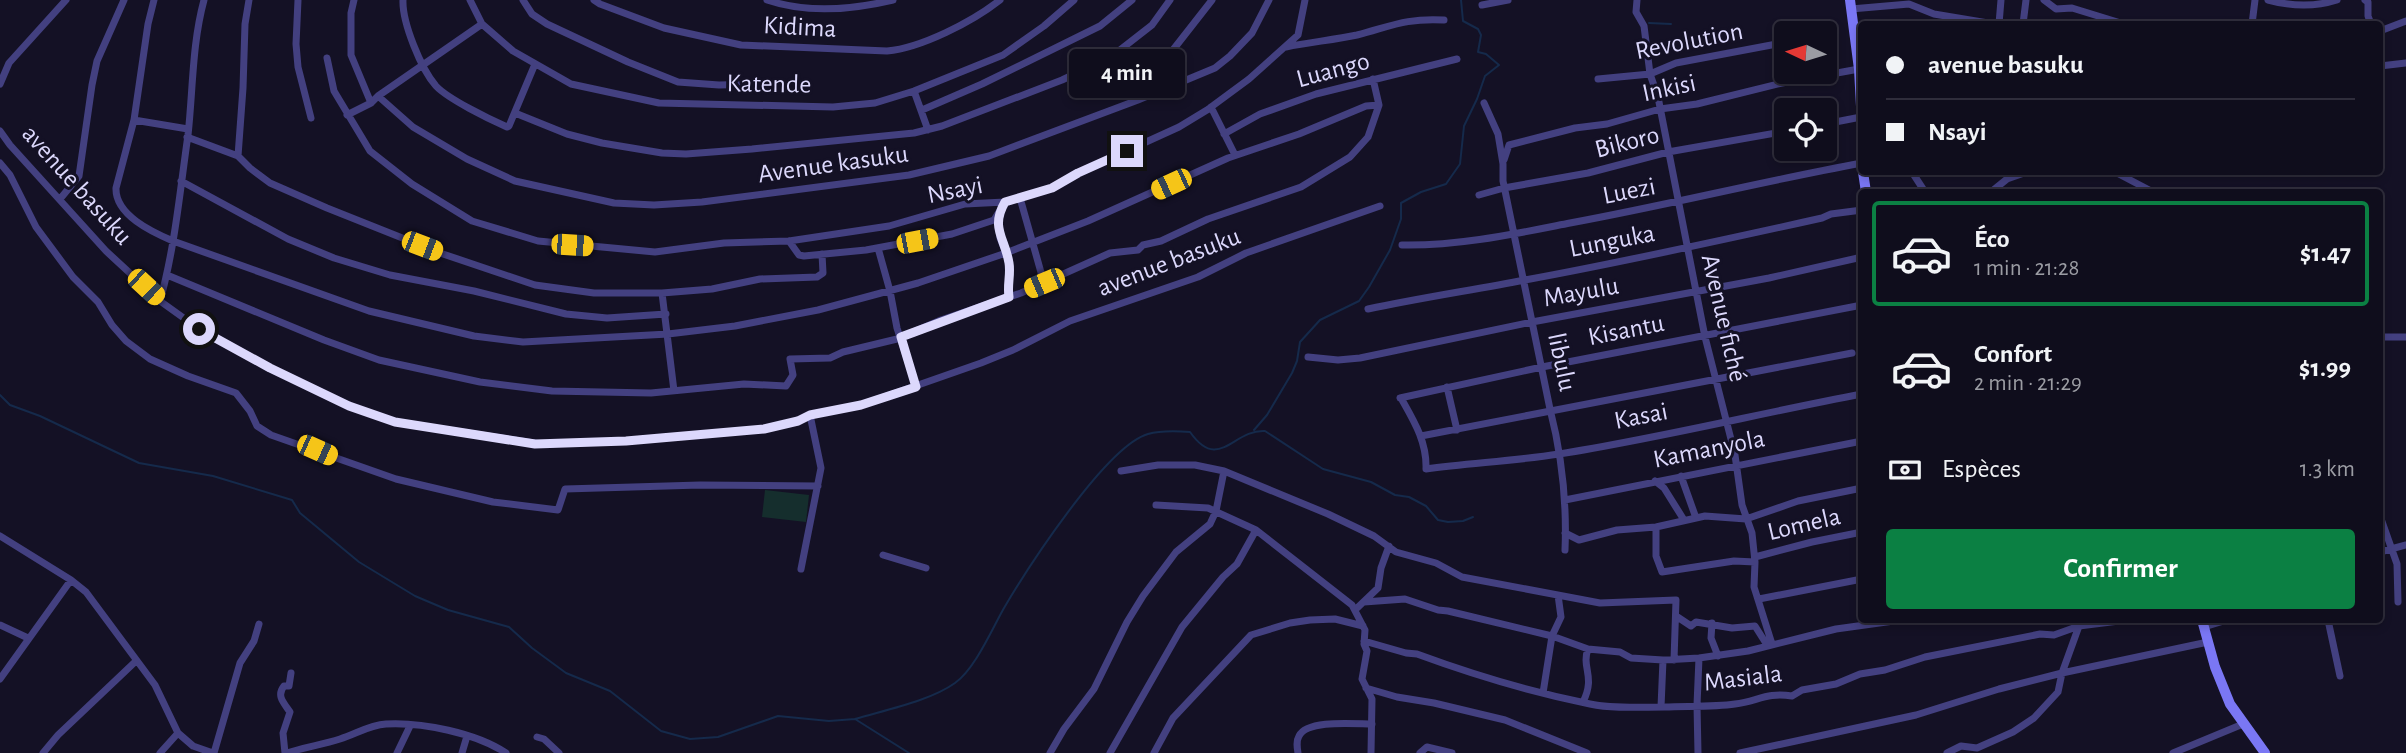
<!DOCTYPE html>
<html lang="fr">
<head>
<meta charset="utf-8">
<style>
  :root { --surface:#0f0d1c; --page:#181625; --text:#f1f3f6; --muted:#9b9ca3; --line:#2f2d3b; --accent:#0b8043 }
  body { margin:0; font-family:"Alegreya Sans",sans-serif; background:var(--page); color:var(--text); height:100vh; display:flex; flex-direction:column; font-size:26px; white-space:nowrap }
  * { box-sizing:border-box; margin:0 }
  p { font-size:23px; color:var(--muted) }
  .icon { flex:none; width:38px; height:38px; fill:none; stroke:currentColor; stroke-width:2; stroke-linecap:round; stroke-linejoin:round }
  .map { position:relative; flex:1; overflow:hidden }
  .side { position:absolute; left:1858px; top:189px; width:525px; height:434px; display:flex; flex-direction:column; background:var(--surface); border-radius:7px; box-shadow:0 4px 10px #0003,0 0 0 2px var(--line) }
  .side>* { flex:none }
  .top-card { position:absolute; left:1858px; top:21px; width:525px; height:154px; border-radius:7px; box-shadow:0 4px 10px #0003,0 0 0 2px var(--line); display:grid; align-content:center; height:154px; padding:0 28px; background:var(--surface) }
  .needle { width:46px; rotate:274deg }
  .controls { position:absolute; left:1774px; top:21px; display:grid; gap:14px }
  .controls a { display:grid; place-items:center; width:63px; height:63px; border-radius:7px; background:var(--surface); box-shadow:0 4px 10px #0003,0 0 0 2px var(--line); font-size:35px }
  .end { position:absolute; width:32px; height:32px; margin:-16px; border:9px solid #dcd8fc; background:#111; box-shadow:0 0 0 4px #111 }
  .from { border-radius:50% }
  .bubble { position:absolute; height:49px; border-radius:7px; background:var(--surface); box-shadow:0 4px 10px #0003,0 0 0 2px var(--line); font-size:23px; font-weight:700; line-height:49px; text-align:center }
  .car { position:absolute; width:21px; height:42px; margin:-21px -10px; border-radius:9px; box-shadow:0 0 5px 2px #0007; background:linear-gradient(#f5c518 24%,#345 0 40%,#f5c518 0 76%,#345 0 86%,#f5c518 0) }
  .top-card b { display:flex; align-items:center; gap:24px; height:66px; font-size:26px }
  .top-card b+b { border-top:2px solid var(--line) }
  .top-card i { width:18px; height:18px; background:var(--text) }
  ul { padding:12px 0 0; list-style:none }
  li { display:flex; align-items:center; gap:21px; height:105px; margin:0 14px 10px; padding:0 14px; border:4px solid transparent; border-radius:7px }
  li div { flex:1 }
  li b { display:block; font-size:26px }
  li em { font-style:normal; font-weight:700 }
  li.active { border-color:var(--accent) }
  li>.icon { width:63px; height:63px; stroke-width:1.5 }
  .pay { display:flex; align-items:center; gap:18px; height:77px; padding:0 28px; font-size:26px }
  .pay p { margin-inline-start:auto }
  .primary-button { display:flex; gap:14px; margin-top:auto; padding:14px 28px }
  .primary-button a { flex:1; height:80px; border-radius:7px; background:var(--accent); color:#fff; font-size:28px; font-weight:700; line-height:80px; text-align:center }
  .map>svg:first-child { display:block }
  .green { fill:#152e2d }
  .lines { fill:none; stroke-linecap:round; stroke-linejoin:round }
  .stream { stroke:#152a4b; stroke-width:2 }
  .street { stroke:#434080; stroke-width:7 }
  .secondary { stroke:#7a77f4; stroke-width:10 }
  .route { stroke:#dcd8fc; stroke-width:9 }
  .labels { text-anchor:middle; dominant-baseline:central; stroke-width:6; stroke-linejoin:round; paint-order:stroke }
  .street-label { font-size:26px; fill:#dcd8fc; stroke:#141125 }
</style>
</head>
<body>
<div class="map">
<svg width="2406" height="753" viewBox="0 0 2406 753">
  <rect width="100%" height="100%" fill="#141125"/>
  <path class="green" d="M765,490l44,5 -3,27 -44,-5z"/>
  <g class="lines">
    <path class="stream" d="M1649,23l22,1
      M0,395l10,10 30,11 99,47 74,13 79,24 8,13 59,49 56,34 33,14 61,17 23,21 34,25 44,18 51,40 29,8 28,-2 60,-21 51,5 26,-2 54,34
      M1254,430l13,-15 25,-42 5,-12 3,-19 20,-22 39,-19 10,-14 21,-37 11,-31v-16l20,-11 25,-8 14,-20 4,-38 13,-27 8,-23 14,-11 -13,-11 -8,-2 3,-17 -3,-6 -15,-8 -2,-21
      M855,719c30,-9 75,-18 100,-36 20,-14 37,-54 49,-75 23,-39 102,-162 144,-174 14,-4 29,-3 42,-2 29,41 43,-3 75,-1l58,38 48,13 24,13 14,2 17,9 12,14 10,2 15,-1 10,-4"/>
    <path class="street" d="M154,0l-6,24 -14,96 -18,68c-1,27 36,44 57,53l196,70 105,25 49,6 145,-8 67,-8 83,-16 100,-27 88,-30 82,-32 140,-63 71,-24 67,-28 13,-1
      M298,0l-2,44 2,23 13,51
      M354,0l-3,13v42l20,48
      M403,0c-1,22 18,69 33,86 12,13 53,33 71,41l2,-1 26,-62
      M470,0l12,24 31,27 58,33 88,19 174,4 42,-4 39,-12 89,-36 41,-29 30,-26
      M523,0l9,14 15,10 81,38 50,20 41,3 40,-1
      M594,0l6,4 64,24 77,17 146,6c34,-3 85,-29 113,-51
      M767,0c41,14 84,10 126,0
      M1637,0l-1,12 8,14 6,48 8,23 47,240 30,118 7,50 10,28 3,29 -1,25 18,57
      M2044,0l12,9 16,-1 52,16
      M2268,0c22,6 47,7 69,0
      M2365,0l3,2v14l3,8
      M1482,5l26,-5
      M1851,9l58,-5 25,10 60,10
      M1996,24h25
      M1999,24l2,-24
      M2023,24l3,-24
      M2252,24l3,-24
      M2380,31l26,-10
      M1816,33l11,-3
      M1286,47c24,-5 48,-7 71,-12 35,-9 48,-17 87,-15
      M1120,51l10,16 8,33
      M327,58l7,33 36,60 42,33 60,37 66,20 117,11 69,-9 65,-2 100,-15 76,-22 40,-2 48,-14 25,-15 101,-46 28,-17 42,-31 49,-44 7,-35
      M2380,66l26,-3
      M1132,71l20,-5 17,-11 43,-55
      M1598,79l52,-5 26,-11 111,-21
      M0,84l9,-21 57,-63
      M914,91l14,39
      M378,96l35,31 54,32 48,22 99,22 40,2 48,-3 207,-27 80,-19 149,-56 77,-32 15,-12 22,-23 17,-33
      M1484,103l14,31 5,30v17l47,228c12,47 17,92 15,141
      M1211,107l24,48
      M922,110l60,-26 118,-58 32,-26
      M515,113l52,21 35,9 60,10 24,1 66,-5 162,-16 28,-7 120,-46 49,-23 41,-32 18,-25
      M347,115l24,-12 7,-7 104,-72
      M134,120l54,9
      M1825,124l36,-7
      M0,131l10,14 96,106 54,50 39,28 71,39 79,38 46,16 146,22 86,-3 137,-12 34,-8 12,-6 51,-10 120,-42 32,-13 57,-29 128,-44 48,-24 134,-47
      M1224,134l36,-20 56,-20 141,-35
      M187,137l51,19 12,12 20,15 57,25 113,45 95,32 59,8h68l50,-4 48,-10 57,-2 6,-4 -1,-19
      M238,156l5,-68 2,-64 4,-24
      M1504,160l5,-15 66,-17 32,-4 53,-15 37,-5 85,-21 77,-14
      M0,163l10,12 26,52 37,50 25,25 14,23 14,16 24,18 38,17 48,17 14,18 7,15 14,9 125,44 97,23 65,8 7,-21 135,-4 118,1
      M1912,172l13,20
      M2115,172l38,20
      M181,181l107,58 46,19 56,17 84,16 92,23 41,4 59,-4
      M1991,192l16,-13 20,-7
      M1479,195l25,-7 84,-15 80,-21 119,-21
      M1020,198l24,85
      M60,199l19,-23 13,-91 5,-24 27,-61
      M998,215l2,23 9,23v36
      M789,241l10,14 5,1 62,-6 86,-16 42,-14 11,-18
      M1402,245c57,1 112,-11 168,-22 98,-18 194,-42 292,-60
      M878,248l12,43 7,37 19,59
      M167,275l157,65 55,20 101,22 72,9 99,2 93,-9 42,2 7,-11 -3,-16 40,-1 13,-6 54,-13 44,-19 80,-27 89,-40 28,-3 5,-5 18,-4 47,-22 93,-32 49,-30 18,-20 11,-32 -6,-26
      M662,293l12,98
      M160,301c15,-54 20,-111 28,-166 5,-45 4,-91 16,-135
      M1368,309c52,-11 105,-19 157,-29 99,-18 198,-40 297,-62l9,-4 31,-4
      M2380,337h26
      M1308,357l30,3 22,-2 172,-36 237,-44 93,-21
      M1447,387l10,43
      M1400,398l142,-31 320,-62
      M1401,398c13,23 26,44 25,71 44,-6 89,-8 133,-15 101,-16 202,-41 303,-60
      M1421,436l431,-83
      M1121,471l37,-6h37l29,6 104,43 46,22 22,16 40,11 26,14 138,26 76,-3 -2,60
      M1681,476l15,42
      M1655,481l9,7 20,32
      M1565,500l297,-59
      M1156,505l52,3 48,22 96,75 13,25 -1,14 3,7 -5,28 10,20 -1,54
      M2380,516l17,48 1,38
      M1656,527v29l6,16 72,-11 21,1
      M1565,533l14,7 38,-10 39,-3 49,-11 41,3 52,-18 64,-13
      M0,536l71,44 15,12 69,93 23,48 15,13 20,7
      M2380,552l26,-7
      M883,555l43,13
      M1755,557l57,-15 50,-10
      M801,569l20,-101 -11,-53
      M1759,599l103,-20
      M1364,602l41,-3 33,11 10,1 104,25 36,13 32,3 11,6 32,2 36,-2 49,-7 88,-22 65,-9
      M1355,610l23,-22 3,-20 8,-22
      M1676,616l15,10 5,-4 36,6 23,-2 12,19
      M2328,620l12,56
      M1712,623l-1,15 7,18
      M0,625l28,13
      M2204,627l23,-7
      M1364,641l42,12 11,1c57,21 114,38 173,50 24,5 51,3 75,3 21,-1 49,0 70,-3 23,-3 32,-12 57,-8l10,-6 34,-6 24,-10 25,-4 40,-13 115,-23 14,1 25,-9 48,-6
      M0,679l71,-99
      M1366,688l31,9 37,6 71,17 82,33
      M1543,693l9,-57 9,-19 -3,-22
      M1583,702c13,-26 -2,-34 5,-53
      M1661,707l2,-47
      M537,737l7,2 15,14
      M43,753l15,-18 78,-74
      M160,753l18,-20
      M214,753l26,-90 14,-22 5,-17
      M285,753l-2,-20 7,-21c-6,-9 -14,-16 -6,-26h5l2,-13
      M287,753c17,-6 35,-8 53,-14 16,-5 29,-14 46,-15 36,-2 90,9 120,29
      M397,753l13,-27
      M462,753l5,-17
      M1050,753l14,-24 30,-40 33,-67 16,-26 33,-44 34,-28 6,-13 8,-40
      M1110,753l72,-126 41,-50 14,-13 19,-34
      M1154,753l19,-35 78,-83 39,-12 20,-3 25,-1 28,7
      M1298,753c-1,-6 -2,-12 1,-17 8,-17 57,-12 73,-12
      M1420,753l7,-6 25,6
      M1698,753l-1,-48 2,-47
      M1740,753l176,-38 83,-26 63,-16 146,-31
      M1947,753l14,-7 16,2 36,-16 21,-14 24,-26 4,-19 17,-47
      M2173,753l70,-29"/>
    <path class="secondary" d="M1850,0l9,69 3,56
      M1863,172l3,20
      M2202,620l13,47 15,37 35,49"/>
  </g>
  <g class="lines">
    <path class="route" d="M199,329l71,39 79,38 46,16 140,22 91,-3 138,-12 34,-8 12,-6 51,-10 55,-18 -15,-50 108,-40c-2,-12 2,-23 0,-34 -4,-25 -19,-35 -4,-61l47,-14 26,-15 49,-22"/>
  </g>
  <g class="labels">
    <g class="street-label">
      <text transform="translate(800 27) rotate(3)">Kidima</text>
      <text transform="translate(1689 41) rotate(-11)">Revolution</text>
      <text transform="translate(1333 70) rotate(-15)">Luango</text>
      <text transform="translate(769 84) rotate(1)">Katende</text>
      <text transform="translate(1669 88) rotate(-12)">Inkisi</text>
      <text transform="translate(1627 142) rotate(-14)">Bikoro</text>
      <text transform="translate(833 164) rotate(-8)">Avenue kasuku</text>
      <text transform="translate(77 185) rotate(48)">avenue basuku</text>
      <text transform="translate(955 190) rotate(-11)">Nsayi</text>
      <text transform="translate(1629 191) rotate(-11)">Luezi</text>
      <text transform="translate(1612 241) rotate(-11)">Lunguka</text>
      <text transform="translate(1169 262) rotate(-21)">avenue basuku</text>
      <text transform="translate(1581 292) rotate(-10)">Mayulu</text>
      <text transform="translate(1724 318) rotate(77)">Avenue fiché</text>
      <text transform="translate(1626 330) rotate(-11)">Kisantu</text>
      <text transform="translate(1562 362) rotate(78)">libulu</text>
      <text transform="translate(1641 416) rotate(-11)">Kasai</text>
      <text transform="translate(1709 449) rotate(-11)">Kamanyola</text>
      <text transform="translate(1804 524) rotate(-13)">Lomela</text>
      <text transform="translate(1743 678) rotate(-7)">Masiala</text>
    </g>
  </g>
</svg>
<div class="controls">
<a><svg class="needle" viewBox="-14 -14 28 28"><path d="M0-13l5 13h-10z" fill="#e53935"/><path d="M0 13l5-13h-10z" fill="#9b9ca3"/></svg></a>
<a><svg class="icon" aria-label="locate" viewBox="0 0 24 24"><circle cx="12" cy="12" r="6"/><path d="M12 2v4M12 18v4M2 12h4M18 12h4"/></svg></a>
</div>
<i class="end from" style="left:199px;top:329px"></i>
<i class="end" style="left:1127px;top:151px"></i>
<div class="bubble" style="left:1069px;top:49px;width:116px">4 min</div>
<i class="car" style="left:1171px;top:184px;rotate:245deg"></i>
<i class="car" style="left:917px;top:241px;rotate:79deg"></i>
<i class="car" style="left:572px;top:245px;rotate:94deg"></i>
<i class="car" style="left:422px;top:246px;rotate:111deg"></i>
<i class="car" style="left:1044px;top:283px;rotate:247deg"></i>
<i class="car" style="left:146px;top:287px;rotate:133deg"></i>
<i class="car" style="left:317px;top:450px;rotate:114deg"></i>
<div class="top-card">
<b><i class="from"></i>avenue basuku</b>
<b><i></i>Nsayi</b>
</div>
<section class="side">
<ul>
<li class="active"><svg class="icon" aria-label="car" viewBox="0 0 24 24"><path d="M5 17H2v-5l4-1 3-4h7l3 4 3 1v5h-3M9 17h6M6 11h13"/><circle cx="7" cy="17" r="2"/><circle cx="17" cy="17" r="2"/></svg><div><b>Éco</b><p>1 min · 21:28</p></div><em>$1.47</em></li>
<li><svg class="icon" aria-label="car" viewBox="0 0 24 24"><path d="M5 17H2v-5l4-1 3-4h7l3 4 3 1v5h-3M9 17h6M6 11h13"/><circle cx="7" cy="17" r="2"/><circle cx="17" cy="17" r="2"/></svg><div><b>Confort</b><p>2 min · 21:29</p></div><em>$1.99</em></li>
</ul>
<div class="pay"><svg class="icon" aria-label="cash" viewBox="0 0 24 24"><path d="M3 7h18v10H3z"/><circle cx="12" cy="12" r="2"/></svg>Espèces<p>1.3 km</p></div>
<div class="primary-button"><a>Confirmer</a></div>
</section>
</div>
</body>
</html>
